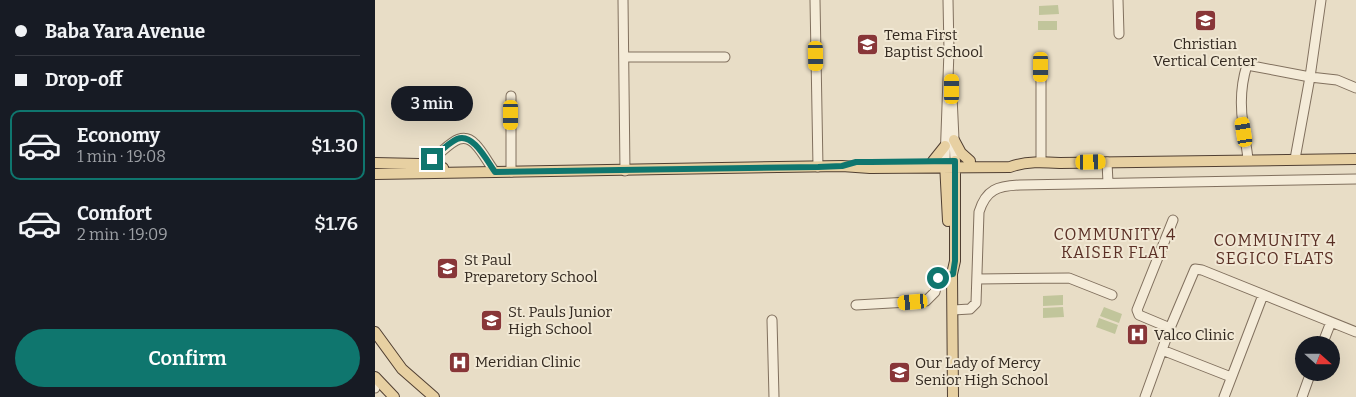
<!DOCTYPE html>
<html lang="en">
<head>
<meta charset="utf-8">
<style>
  :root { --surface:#171b24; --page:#20242c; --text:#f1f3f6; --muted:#9ea1a6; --line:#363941; --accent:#0f766e }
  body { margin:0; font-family:Bitter,serif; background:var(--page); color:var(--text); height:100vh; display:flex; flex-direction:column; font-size:19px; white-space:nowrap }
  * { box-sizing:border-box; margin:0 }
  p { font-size:16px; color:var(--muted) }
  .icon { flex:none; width:28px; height:28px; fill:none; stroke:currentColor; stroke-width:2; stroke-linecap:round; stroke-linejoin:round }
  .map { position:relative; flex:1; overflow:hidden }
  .panel { display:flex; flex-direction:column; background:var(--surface); width:375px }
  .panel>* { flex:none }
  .guide { display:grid; align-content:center; height:110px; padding:0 15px; background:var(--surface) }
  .needle { width:32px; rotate:111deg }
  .tools { position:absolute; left:920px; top:336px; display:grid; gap:10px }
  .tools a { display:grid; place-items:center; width:45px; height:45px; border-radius:50%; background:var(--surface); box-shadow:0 5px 20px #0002; font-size:25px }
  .end { position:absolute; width:22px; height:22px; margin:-11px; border:6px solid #0f766e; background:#fff; box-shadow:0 0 0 2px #fff }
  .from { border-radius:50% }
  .bubble { position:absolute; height:35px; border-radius:18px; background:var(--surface); box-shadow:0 5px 20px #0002; font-size:16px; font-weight:600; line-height:35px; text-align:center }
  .car { position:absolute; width:15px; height:30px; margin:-15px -8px; border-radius:6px; box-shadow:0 0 4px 1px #0007; background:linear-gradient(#f5c518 24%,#345 0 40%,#f5c518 0 76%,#345 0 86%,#f5c518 0) }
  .guide b { display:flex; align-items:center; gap:18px; height:48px; font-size:19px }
  .guide b+b { border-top:1px solid var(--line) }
  .guide i { width:12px; height:12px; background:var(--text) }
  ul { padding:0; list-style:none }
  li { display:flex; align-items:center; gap:15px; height:70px; margin:0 10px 8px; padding:0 5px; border:2px solid transparent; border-radius:10px }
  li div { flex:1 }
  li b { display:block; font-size:19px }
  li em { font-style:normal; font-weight:600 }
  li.on { border-color:var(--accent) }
  li>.icon { width:45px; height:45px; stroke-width:1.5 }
  .cta { display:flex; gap:10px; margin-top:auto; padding:10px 15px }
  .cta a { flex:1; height:58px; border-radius:30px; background:var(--accent); color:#fff; font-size:20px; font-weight:600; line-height:58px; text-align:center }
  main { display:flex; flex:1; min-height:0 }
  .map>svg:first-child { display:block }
  .green { fill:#c1c59b }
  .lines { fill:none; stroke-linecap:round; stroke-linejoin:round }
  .minor-casing { stroke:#81705e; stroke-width:11 }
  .major-casing { stroke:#503f32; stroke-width:12 }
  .minor { stroke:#f4ebd8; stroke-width:9 }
  .major { stroke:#e7d0a2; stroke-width:10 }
  .route { stroke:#0f766e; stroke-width:6 }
  .labels { text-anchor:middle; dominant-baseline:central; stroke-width:4; stroke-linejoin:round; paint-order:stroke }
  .poi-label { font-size:15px; fill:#332920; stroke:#f1e8d4; text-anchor:start }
  .neighbourhood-label { font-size:16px; letter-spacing:1px; fill:#5a2f25; stroke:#f1e8d4 }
</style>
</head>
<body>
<main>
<section class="panel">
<div class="guide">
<b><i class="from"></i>Baba Yara Avenue</b>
<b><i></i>Drop-off</b>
</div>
<ul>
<li class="on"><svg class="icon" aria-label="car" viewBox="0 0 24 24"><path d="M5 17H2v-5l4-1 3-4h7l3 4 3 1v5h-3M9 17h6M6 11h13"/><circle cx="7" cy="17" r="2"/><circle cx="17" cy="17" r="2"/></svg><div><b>Economy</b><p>1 min · 19:08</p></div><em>$1.30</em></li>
<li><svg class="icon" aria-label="car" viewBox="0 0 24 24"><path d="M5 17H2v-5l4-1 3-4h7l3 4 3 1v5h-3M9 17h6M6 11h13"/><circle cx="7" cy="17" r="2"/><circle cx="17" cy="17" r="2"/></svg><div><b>Comfort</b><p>2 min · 19:09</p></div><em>$1.76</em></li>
</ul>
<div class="cta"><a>Confirm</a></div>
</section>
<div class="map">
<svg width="981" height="397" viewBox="0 0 981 397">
  <rect width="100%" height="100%" fill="#e8ddc6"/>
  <path class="green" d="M683,5l1,9 -20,1v-9z
    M663,21h19v9h-19z
    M688,295v10l-20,1v-10z
    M688,307l1,10 -21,1v-10z
    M729,307l18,7 -3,9 -19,-7z
    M724,318l19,7 -3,9 -19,-7z"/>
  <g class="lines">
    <defs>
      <path id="minor" d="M248,0l2,171
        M440,0l3,167
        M743,0l1,34
        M249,57h101
        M666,67v95
        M136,96v76
        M577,96l3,65
        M920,159l15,-82 11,-77
        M873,160c-1,-14 -4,-22 -5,-36 -3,-20 -2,-40 4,-59l63,12 27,3 19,8
        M570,161l4,-110 -1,-51
        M732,162l1,21
        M44,164c5,-2 10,-3 14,-6 13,-8 27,-30 42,-14 8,8 13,19 20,28
        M603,279l91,-1 43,17
        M481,305l70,-4 9,-9 4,-16 13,-2
        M578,310l17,-1 6,-6 3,-91c7,-23 19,-26 41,-27l336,-6
        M397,320l2,77
        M795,328l-31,-13 -2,-5 36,-90
        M947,345l9,-23
        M787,350l69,27
        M0,386v2
        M770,397l25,-69 25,-59 7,1 154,62
        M849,397l39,-102
        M927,397l9,-25"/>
      <path id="major" d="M579,140l7,13 9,8
        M558,161l12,-15
        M0,163l44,1 24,4
        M570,163l3,58
        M0,174l467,-8 28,2 140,-1c16,-6 33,-5 50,-4l296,-4
        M0,332l27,37 32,28
        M0,377l19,20
        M578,397l-1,-123 3,-13v-100"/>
    </defs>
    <use href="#minor" class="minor-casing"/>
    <use href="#major" class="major-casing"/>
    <use href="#minor" class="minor"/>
    <use href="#major" class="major"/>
  </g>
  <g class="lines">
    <path class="route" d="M57,159c7,-6 16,-16 25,-20 16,-7 30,22 38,33l323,-5 24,-1 14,-4h15l84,-1v100l-2,13 -12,2 -3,2"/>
  </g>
  <defs>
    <symbol id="school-square" viewBox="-11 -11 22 22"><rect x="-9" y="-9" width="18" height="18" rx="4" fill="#883638" stroke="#f1e8d4"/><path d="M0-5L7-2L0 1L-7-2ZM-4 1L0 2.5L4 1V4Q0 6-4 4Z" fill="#fff"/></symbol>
    <symbol id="hospital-square" viewBox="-11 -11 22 22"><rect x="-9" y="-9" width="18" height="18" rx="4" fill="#883638" stroke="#f1e8d4"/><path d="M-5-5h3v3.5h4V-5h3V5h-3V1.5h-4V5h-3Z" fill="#fff"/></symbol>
  </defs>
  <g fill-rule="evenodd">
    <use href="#school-square" x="818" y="8" width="25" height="25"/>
    <use href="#school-square" x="480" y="32" width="25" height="25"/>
    <use href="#school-square" x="60" y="256" width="25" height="25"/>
    <use href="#school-square" x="104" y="308" width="25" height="25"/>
    <use href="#hospital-square" x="750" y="322" width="25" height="25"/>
    <use href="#hospital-square" x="72" y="350" width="25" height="25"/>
    <use href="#school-square" x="512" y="360" width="25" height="25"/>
  </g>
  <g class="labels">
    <g class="poi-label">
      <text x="509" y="35">Tema First<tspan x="509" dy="17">Baptist School</tspan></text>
      <text x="830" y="44" text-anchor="middle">Christian<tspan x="830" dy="17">Vertical Center</tspan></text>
      <text x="89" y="260">St Paul<tspan x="89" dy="17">Preparetory School</tspan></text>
      <text x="133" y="312">St. Pauls Junior<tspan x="133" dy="17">High School</tspan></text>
      <text x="779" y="335">Valco Clinic</text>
      <text x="100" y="362">Meridian Clinic</text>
      <text x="540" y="363">Our Lady of Mercy<tspan x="540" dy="17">Senior High School</tspan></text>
    </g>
    <g class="neighbourhood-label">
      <text x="740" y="234">COMMUNITY 4<tspan x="740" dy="18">KAISER FLAT</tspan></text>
      <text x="900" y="240">COMMUNITY 4<tspan x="900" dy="18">SEGICO FLATS</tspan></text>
    </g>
  </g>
</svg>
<div class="tools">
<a><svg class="needle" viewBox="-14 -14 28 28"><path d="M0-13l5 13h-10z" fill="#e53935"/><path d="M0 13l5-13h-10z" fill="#9ea1a6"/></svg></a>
</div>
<i class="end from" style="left:563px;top:278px"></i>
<i class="end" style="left:57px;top:159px"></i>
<div class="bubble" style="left:16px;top:86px;width:82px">3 min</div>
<i class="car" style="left:441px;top:56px;rotate:179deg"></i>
<i class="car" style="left:666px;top:67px;rotate:180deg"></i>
<i class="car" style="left:577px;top:89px;rotate:0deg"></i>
<i class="car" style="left:136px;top:115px;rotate:180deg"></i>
<i class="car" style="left:869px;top:132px;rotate:351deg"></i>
<i class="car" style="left:716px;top:162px;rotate:89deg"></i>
<i class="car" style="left:538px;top:302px;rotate:265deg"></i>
</div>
</main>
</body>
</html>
